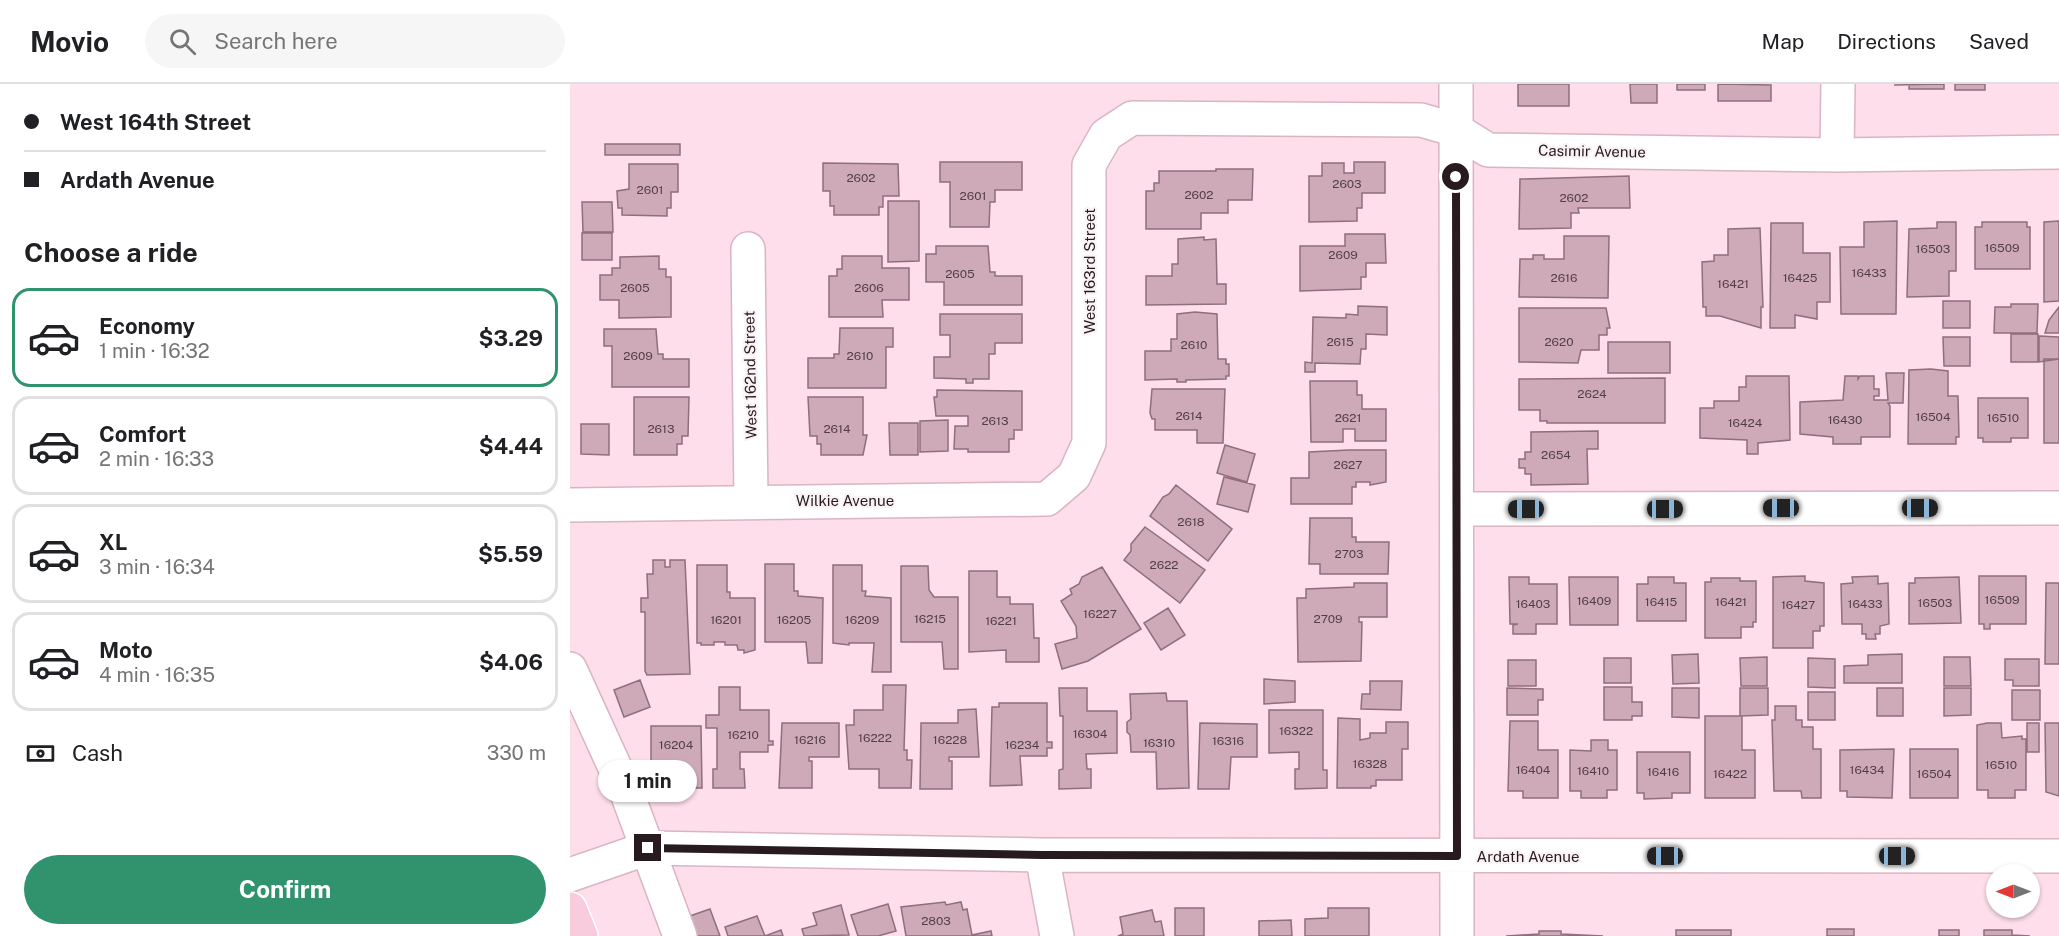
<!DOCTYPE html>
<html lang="en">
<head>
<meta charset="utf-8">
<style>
  :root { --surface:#fff; --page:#f6f6f6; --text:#202124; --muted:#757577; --line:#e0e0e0; --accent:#31936d }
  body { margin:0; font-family:"Public Sans",sans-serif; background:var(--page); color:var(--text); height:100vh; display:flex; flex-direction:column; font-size:22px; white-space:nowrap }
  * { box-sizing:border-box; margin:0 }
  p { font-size:20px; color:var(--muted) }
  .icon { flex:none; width:33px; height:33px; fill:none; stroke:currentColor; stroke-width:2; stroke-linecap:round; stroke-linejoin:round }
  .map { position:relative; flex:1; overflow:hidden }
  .drawer { display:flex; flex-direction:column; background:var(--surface); width:570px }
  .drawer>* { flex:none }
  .banner { display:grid; align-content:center; height:132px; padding:0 24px; background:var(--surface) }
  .needle { width:39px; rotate:270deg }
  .fabs { position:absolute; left:1416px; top:780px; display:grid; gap:12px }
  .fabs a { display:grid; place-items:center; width:54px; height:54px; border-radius:50%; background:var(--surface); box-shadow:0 2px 4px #0004; font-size:30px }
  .end { position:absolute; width:27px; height:27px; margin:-14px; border:8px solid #281b20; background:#fff; box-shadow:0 0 0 3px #fff }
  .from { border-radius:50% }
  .bubble { position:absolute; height:42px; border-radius:21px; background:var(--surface); box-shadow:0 2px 4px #0004; font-size:20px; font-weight:700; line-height:42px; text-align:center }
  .car { position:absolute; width:18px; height:36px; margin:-18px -9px; border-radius:8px; box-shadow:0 0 4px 2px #0007; background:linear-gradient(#222 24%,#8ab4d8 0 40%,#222 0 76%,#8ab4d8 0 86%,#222 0) }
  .banner b { display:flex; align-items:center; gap:21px; height:57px; font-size:22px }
  .banner b+b { border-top:2px solid var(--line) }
  .banner i { width:15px; height:15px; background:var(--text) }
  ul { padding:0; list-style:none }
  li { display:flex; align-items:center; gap:18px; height:99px; margin:0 12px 9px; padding:0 12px; border:3px solid var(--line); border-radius:18px }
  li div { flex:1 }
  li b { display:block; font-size:22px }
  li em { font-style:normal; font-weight:700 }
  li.active { border-color:var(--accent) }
  li>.icon { width:54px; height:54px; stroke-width:1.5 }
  h2 { padding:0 24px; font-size:27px; line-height:72px }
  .pay { display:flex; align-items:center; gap:15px; height:66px; padding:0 24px; font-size:22px }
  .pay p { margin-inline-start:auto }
  .primary-button { display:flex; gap:12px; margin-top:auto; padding:12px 24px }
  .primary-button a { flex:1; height:69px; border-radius:36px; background:var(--accent); color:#fff; font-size:24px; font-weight:700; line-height:69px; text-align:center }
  header { display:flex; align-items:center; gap:36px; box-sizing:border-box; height:84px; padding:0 30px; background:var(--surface); border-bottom:2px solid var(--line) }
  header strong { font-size:28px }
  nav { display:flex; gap:33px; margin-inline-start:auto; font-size:21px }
  .search { width:420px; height:54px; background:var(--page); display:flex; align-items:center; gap:15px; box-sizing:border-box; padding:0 21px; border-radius:33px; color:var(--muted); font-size:22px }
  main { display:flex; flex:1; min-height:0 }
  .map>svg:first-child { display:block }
  .building { fill:#ceaab8; stroke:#906e7b; stroke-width:1.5 }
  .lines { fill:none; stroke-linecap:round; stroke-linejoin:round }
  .minor-casing { stroke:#d9b5c2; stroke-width:36 }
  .major-casing { stroke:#fff; stroke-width:36 }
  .minor { stroke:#fff; stroke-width:33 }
  .major { stroke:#f8cbdd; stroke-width:33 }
  .route { stroke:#281b20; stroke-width:8 }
  .labels { text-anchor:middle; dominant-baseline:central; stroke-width:4.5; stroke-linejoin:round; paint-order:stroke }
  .number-label { font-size:12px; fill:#523f46 }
  .street-label { font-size:15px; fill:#281b20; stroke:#faf3f5 }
</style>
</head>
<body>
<header>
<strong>Movio</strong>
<div class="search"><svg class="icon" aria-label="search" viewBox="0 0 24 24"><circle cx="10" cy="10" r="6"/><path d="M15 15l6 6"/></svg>Search here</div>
<nav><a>Map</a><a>Directions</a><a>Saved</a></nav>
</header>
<main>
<section class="drawer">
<div class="banner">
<b><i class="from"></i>West 164th Street</b>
<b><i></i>Ardath Avenue</b>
</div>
<h2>Choose a ride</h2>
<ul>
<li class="active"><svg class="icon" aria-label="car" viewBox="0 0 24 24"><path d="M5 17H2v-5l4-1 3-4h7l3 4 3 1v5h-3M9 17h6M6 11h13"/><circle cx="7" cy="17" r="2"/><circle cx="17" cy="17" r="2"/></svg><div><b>Economy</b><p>1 min · 16:32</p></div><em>$3.29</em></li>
<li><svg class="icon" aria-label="car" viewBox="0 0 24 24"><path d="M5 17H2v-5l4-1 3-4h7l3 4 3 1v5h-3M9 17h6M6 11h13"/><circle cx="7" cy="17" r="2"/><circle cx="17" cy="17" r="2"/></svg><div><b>Comfort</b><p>2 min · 16:33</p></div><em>$4.44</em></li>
<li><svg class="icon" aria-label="car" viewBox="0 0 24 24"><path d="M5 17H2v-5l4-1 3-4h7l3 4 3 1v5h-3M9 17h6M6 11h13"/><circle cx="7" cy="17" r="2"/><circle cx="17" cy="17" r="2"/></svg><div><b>XL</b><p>3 min · 16:34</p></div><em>$5.59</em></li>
<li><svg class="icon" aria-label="car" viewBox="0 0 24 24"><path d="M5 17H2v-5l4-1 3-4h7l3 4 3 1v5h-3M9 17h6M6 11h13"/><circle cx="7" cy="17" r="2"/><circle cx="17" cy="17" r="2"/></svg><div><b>Moto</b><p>4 min · 16:35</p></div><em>$4.06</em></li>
</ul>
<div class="pay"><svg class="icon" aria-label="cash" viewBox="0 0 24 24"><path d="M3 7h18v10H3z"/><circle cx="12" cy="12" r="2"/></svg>Cash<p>330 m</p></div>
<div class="primary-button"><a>Confirm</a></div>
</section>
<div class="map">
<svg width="1489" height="852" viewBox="0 0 1489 852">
  <rect width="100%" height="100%" fill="#fddeea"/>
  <path class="building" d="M948,0h51v22h-51z
    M1060,0h27v19h-26z
    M1107,0h28v6h-28z
    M1148,0l53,1v16h-53z
    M1374,0v5h-35v-4h-15z
    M1385,0h30v6h-30z
    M35,60h75v11h-75z
    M370,78h82v28h-27v12h-5l-1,25h-39v-45h-10z
    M784,78h31v31h-23v15h-5v13l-48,1v-46h13v-13h22v10h10z
    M253,79l75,1 1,32h-16v11h-4v8h-45v-9h-4v-15h-7z
    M59,80h49v28h-7v16h-4v8l-45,-1v-7h-4l-1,-17 12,-2z
    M646,85h37l-1,31h-24v13h-27v16h-55v-38h8v-8h5v-12h57z
    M1059,92l1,32h-52l1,5h-8v15l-52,1 1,-50z
    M318,117h31v60l-31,1z
    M12,118h30l1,30h-30z
    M1327,137l-1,93h-55l-1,-67h24v-25z
    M1489,137v80l-15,1v-80z
    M1367,138h19v49h-7v25l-42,1 2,-68 28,-1z
    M1412,138h45v5h3v42h-55v-42h7z
    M1201,139h32v30h27v49h-13v17l-22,-4v13h-25z
    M1190,144l3,79h-2v21l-41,-12h-14v-9h-3l-1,-45 12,-1v-6h14v-26z
    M12,149h30v27h-30z
    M775,150h40l1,29h-20v14h-5v12l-61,2v-45h45z
    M994,152h45l-1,62 -89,-1 1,-38h13v-4h11v4h20z
    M634,153v3l12,-1 1,45h9v20l-80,1v-29h26v-12h6v-25z
    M366,162h52l2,26h5v4h27v29h-78v-23h-18v-28h10z
    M89,172v13h7v8h5v40l-52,1v-18h-19v-25h12v-7h8v-11z
    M272,172h40v12h27v32h-27l1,17h-54v-41h8v-7h5z
    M1373,217h27v27h-27z
    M1441,220h27l-1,29h-43l1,-26h16z
    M788,222l29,1v28l-21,-1v15h-5l-1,15 -45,-1v9h-10v-10l7,1 1,-46 33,1v-4l12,1z
    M1489,223v26h-14l4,-13z
    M949,224h87l4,20h-3v7h-8v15h-18l-3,13 -59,-1z
    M625,228l22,2 1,45h8v5h3v12h-3v3l-40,1v2h-9v-3l-32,1v-29h26v-12h6v-25z
    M370,230h82v29h-27v11h-6v25h-16v4h-7v-4l-32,-1v-21h16v-22h-10z
    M270,244h53v19h-7v41h-78v-30h26v-4h5z
    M34,245h52l2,25h5v5h26v28h-77v-41h-8z
    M1441,250h27v28h-27z
    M1469,252l20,1v22l-20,3z
    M1373,253h27v29h-26z
    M1038,258h62v31h-62z
    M1474,275h15v84h-15z
    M1361,285l17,2v25h10l1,41h-3v7h-48l1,-74z
    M1316,289h18l-1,30h-15l2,3v31h-29v7h-28v-7l-33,-3v-32l43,-2 2,-24h13v3l2,-3h14v13h5v7h-5v4h14z
    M1176,292h43l1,64 -32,3v11h-11v-14l-47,-2v-30h14v-7h25v-14h7z
    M1095,294v45h-118v-2h-7v-11h-21v-31z
    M740,297h47v14h5v14h24v32h-31v-12h-12v13h-32z
    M582,305h73l-2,54h-26v-13h-42v-11h-3l-2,-6z
    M367,306l85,1v39h-8v9h-5v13h-41v-3h-14l1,-23h13v-10h-32l-2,-19h3z
    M64,313h55l-1,39h-6v8h-5v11h-43z
    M238,313h55v38h4l-4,20h-42v-11h-4v-8h-7z
    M1408,314h50v40h-17v4h-28v-4h-5z
    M378,336v31l-28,1v-31z
    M319,339h29v32h-28z
    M11,340h28v31l-28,-1z
    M1028,347v18h-11l1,35 -57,1v-11h-6v-6h-6v-9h6v-7h6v-20z
    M655,361l30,9 -8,28 -30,-9z
    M779,366h37v32l-16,3v-3h-14v5h-4v17h-61v-26h18v-26z
    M654,393l31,8 -7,27 -31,-8z
    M606,401l56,44 -24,32 -58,-45 13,-19 6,-3z
    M740,434h42v19h4v5h33l-1,32h-68v-10h-11z
    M575,443l60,43 -25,33 -56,-43 7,-9v-7z
    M83,476h12v7h5v-7h15l5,114 -43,1 -2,-4v-59h-4v-14h7l-1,-24h6z
    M195,480h29v27h4v5l25,2 -1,65h-14l-2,-21h-41z
    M127,481h30v27h3v6h25v52l-11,3v-3h-6l-1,-5h-12v-3h-11v3h-13v-2h-4z
    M263,481h29v26h4l-1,5 26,2v74h-19l2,-29h-25v2l-16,-2z
    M331,482h27l1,24 5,7h24v72h-14l-2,-27h-41z
    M532,483l39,62 -53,32 -26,8 -7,-25 22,-6 -1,-12 -15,-25 11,-7 -2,-5 9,-5 3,-7z
    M399,487h28v26h13v7h23l1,34h5v24h-33v-12l-37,2z
    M1235,492v5l19,2v43h-4v5h-7v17h-40v-71z
    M1308,492v8l10,-1 1,41 -9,2v8h-5l1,5h-10v-5h-4v-10h-20l-1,-40 12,-1 -1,-6z
    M1409,492h47v48h-36v5h-6v-5h-5z
    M939,493h20v7h28v40h-21v10h-23v-9l5,-1h-8z
    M999,493h49v48h-48z
    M1078,493h26v6h12v38h-49v-37h11z
    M1389,493l2,46 -52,1v-41h6v-5z
    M1141,494h29v3h16v41h-3v5h-12v11h-36v-56h6z
    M784,499h33v34h-28v5h3l-1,39 -63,1 -1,-64h9v-9l48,-2z
    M1476,499h13v81h-14z
    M598,524l17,27 -24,15 -17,-27z
    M1128,570l1,29 -26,1 -1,-29z
    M1332,570v29h-58v-17l24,-1v-10z
    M1197,573v29h-26l-1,-28z
    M1374,573h26l1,29h-27z
    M1034,574h27v25h-27z
    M1238,574l27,1v29l-27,-1z
    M1435,575h34v27h-26v-6h-8z
    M938,576h28v26h-28z
    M694,595l31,2v21l-31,2z
    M70,596l10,27 -26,10 -10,-27z
    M800,597h32l-1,29 -40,-1 1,-15h8z
    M313,601h23l-2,65h3v10h5l-1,28h-32v-19h-30l-3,-44h8v-15h29z
    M149,603h21v23h29v31h4v4h-5v7h-28v17h4l1,19h-32v-19h4v-41h-11v-13h13z
    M1034,603h28v15h10v14h-10v4h-28z
    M489,604h28v23h30v42l-31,1 1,15h4v19l-32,1v-19l4,-1v-53h-3z
    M937,604l36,1v11h-5v15h-31z
    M1102,604h27v30l-27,-1z
    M1170,604h28v27l-28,1z
    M1307,604h26v28h-26z
    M1374,604h27v27l-27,1z
    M1442,606h28v30h-28z
    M1238,608h27v28h-27z
    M596,609l1,8h20l2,87 -32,1 -1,-37h-25l-1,-17 -3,-3v-10l4,-3 -1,-25z
    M429,619h48v39h5v6h-5v8h-27l2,29 -32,1 2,-79h7z
    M1205,622h21v14h6v7h11v22h8v49h-19l-1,-7h-27l-2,-71h3z
    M406,625l3,48h-30v4h3v28h-32l1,-66h37v-13z
    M699,626h54v60h4v18l-32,1v-20h4v-17l-30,1z
    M1135,632h37v34h13v48h-50z
    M768,634l22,1v21l10,-2v-5h16v-11h22v27h-6v31h-26v6h-5v2h-34z
    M940,637h28v29h20v48h-35v-7h-15z
    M212,639h57v34h-30v4h3v27h-33z
    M630,639l57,1v33h-26l-2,32h-31z
    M1417,639h14l1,15 20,-2v3h4v51h-11v8h-27v-8h-11v-65z
    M1457,639h12v29h-12z
    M1475,639h14v73l-13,-4z
    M81,642h50l1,62h-22v-20h-29z
    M1021,656h17v10h9v40h-10v8h-26v-7h-11v-41l21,1z
    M1324,665l-2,49 -45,-1v-6h-7v-41z
    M1340,665h48v49h-48z
    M1067,668h53v41h-18v5l-28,1v-6h-7z
    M375,818l1,3 15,-3 2,8 4,-1 5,26 19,-4 1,5h-86l-5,-29z
    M318,820l8,27 -18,5h-20l-7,-21z
    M271,821l8,30 -45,1 -2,-7 15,-4 -4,-12z
    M605,824h29v28h-29z
    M758,824h41v28h-64v-17l23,-1z
    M140,825l10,27h-26l-7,-19z
    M582,826l3,12 6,-1 3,15h-46l5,-2 -3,-17z
    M187,832l8,20 16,-6 2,6h-55l-3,-9z
    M721,836l1,16h-33v-15z
    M1257,845h27v7h-27z
    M1106,846h55v6h-55z
    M1369,846h20v6h-20z
    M1414,846h28v5l18,1h-46z
    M969,847h22v3l42,2h-97l33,-2z"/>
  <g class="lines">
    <defs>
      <path id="minor" d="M886,0l1,852
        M1267,71l1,-71
        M178,165l3,252
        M0,421l477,-6 27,-23 15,-33v-278l17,-30 26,-17 289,2 35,10 32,20 349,5 222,-3
        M887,425l602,-1
        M0,585l58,127 52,140
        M472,771l15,81
        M0,791l78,-27 394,7 1017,1"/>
      <path id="major" d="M0,825l11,27"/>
    </defs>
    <use href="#minor" class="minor-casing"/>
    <use href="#major" class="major-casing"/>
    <use href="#minor" class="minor"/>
    <use href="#major" class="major"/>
  </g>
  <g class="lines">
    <path class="route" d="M78,764l394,7 415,1 -1,-679"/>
  </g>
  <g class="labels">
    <g class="number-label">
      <text x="291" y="94">2602</text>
      <text x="777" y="100">2603</text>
      <text x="80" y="106">2601</text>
      <text x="629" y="111">2602</text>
      <text x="403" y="112">2601</text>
      <text x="1004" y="114">2602</text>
      <text x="1432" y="164">16509</text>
      <text x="1363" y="165">16503</text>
      <text x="773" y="171">2609</text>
      <text x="1299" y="189">16433</text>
      <text x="390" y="190">2605</text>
      <text x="994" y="194">2616</text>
      <text x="1230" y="194">16425</text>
      <text x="1163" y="200">16421</text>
      <text x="65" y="204">2605</text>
      <text x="299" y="204">2606</text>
      <text x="770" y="258">2615</text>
      <text x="989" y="258">2620</text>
      <text x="624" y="261">2610</text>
      <text x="68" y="272">2609</text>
      <text x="290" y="272">2610</text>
      <text x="1022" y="310">2624</text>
      <text x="619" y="332">2614</text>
      <text x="1363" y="333">16504</text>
      <text x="778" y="334">2621</text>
      <text x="1433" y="334">16510</text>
      <text x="1275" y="336">16430</text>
      <text x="425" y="337">2613</text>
      <text x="1175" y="339">16424</text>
      <text x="91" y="345">2613</text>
      <text x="267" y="345">2614</text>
      <text x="986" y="371">2654</text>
      <text x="778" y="381">2627</text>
      <text x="621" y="438">2618</text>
      <text x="779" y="470">2703</text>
      <text x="594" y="481">2622</text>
      <text x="1432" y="516">16509</text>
      <text x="1024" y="517">16409</text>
      <text x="1091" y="518">16415</text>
      <text x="1161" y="518">16421</text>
      <text x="1365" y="519">16503</text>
      <text x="963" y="520">16403</text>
      <text x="1295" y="520">16433</text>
      <text x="1228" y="521">16427</text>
      <text x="530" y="530">16227</text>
      <text x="360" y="535">16215</text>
      <text x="758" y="535">2709</text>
      <text x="156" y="536">16201</text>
      <text x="224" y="536">16205</text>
      <text x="292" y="536">16209</text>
      <text x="431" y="537">16221</text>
      <text x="726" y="647">16322</text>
      <text x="520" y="650">16304</text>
      <text x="173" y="651">16210</text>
      <text x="305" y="654">16222</text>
      <text x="240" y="656">16216</text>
      <text x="380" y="656">16228</text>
      <text x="658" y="657">16316</text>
      <text x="589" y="659">16310</text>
      <text x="106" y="661">16204</text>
      <text x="452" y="661">16234</text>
      <text x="800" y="680">16328</text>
      <text x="1431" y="681">16510</text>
      <text x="963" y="686">16404</text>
      <text x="1297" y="686">16434</text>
      <text x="1023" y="687">16410</text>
      <text x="1093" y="688">16416</text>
      <text x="1160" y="690">16422</text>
      <text x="1364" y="690">16504</text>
      <text x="366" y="837">2803</text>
    </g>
    <g class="street-label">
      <text transform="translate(1022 67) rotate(1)">Casimir Avenue</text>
      <text transform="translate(519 187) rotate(-90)">West 163rd Street</text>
      <text transform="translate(180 291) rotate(-91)">West 162nd Street</text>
      <text x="275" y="416">Wilkie Avenue</text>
      <text x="958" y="772">Ardath Avenue</text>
    </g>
  </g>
</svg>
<div class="fabs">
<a><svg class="needle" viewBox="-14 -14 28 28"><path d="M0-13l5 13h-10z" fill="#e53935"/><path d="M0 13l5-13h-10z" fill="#757577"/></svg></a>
</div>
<i class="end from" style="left:886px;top:93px"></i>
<i class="end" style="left:78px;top:764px"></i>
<div class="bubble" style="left:28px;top:676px;width:99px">1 min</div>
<i class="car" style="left:1211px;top:424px;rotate:270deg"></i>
<i class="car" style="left:1350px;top:424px;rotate:90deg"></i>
<i class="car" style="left:956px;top:425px;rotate:270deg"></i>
<i class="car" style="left:1095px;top:425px;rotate:90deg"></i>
<i class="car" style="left:1095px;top:772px;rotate:270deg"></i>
<i class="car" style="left:1327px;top:772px;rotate:90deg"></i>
</div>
</main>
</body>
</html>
